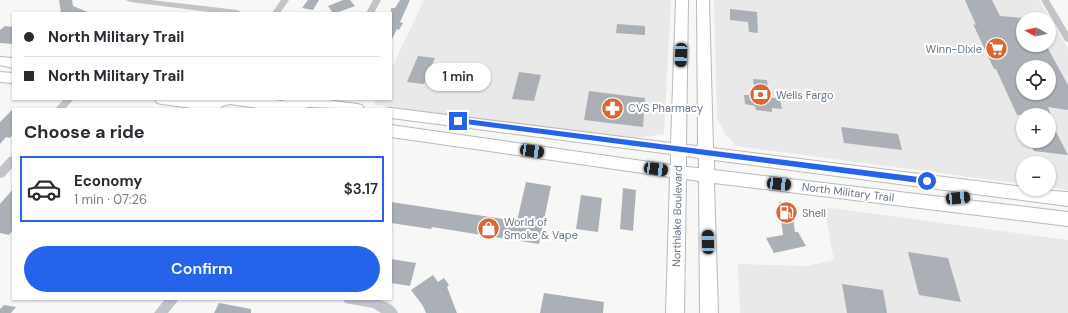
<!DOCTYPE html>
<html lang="en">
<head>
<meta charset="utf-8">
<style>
  :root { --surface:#fff; --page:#f2f2f3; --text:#2b2b33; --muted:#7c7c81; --line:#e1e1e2; --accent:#2563eb }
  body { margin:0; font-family:"DM Sans",sans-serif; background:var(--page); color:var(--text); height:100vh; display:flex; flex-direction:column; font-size:15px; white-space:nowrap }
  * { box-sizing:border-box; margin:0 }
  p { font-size:13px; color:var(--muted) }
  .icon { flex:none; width:22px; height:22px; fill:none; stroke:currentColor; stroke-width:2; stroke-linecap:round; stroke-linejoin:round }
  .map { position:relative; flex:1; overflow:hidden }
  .drawer { position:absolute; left:12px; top:108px; width:380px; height:192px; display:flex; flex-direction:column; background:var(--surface); border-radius:0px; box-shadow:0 1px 3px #0004 }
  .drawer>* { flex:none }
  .hud { position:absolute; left:12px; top:12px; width:380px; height:88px; border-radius:0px; box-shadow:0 1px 3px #0004; display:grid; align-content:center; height:88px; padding:0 12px; background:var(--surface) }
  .needle { width:26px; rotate:278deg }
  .buttons { position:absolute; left:1016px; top:12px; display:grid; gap:8px }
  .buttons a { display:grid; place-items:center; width:40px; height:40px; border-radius:50%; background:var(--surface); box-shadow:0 1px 3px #0004; font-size:20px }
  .end { position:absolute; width:18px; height:18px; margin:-9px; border:5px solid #2563eb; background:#fff; box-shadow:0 0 0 2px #fff }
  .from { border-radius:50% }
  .bubble { position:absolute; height:28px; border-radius:14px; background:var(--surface); box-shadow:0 1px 3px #0004; font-size:13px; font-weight:600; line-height:28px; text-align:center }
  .car { position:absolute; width:12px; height:24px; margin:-12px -6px; border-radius:5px; box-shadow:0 0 3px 1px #0007; background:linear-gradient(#222 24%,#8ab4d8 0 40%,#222 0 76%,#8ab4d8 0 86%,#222 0) }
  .hud b { display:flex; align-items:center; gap:14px; height:38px; font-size:15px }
  .hud b+b { border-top:1px solid var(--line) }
  .hud i { width:10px; height:10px; background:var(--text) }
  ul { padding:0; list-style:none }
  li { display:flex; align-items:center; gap:12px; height:66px; margin:0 8px 6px; padding:0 4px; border:2px solid transparent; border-radius:0px }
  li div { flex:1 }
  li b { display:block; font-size:15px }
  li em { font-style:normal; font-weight:600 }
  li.selected { border-color:var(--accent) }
  li>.icon { width:36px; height:36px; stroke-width:1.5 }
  h2 { padding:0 12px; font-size:18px; line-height:48px }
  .primary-button { display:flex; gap:8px; margin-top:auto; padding:8px 12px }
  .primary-button a { flex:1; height:46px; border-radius:24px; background:var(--accent); color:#fff; font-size:16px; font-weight:600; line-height:46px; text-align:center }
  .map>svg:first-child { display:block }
  .built { fill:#e8e9e8; fill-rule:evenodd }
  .building { fill:#aab0b6; fill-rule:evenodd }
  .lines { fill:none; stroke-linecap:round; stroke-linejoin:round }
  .secondary-casing { stroke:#b6babe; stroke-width:2 }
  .minor { fill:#c1c4c8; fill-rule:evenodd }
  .secondary { fill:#fff; fill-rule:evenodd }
  .route { fill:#2563eb }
  .labels { text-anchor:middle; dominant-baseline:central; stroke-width:4; stroke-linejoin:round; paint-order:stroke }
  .poi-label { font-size:11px; fill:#687684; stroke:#fff; text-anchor:start }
  .street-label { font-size:11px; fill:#687684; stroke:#fff }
</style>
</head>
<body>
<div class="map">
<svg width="1068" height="313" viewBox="0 0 1068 313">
  <rect width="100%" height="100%" fill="#f7f8f5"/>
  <path class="built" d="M424,0h247l-7,134 -25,4 -265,-33 2,-6h15v-30z
    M714,0h325l29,49v141l-19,-3v-24h-26v21l-287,-38 -11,-12 -8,-16zM1023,19h26v26h-26zM1023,67h26v26h-26zM1023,115h26v26h-26z
    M824,207l244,33v73h-328l-2,-49 69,2 27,-6z"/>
  <path class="building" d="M59,0h13l1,6 17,7h-29z
    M308,0h11l-6,10 -11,-2z
    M343,0h7l5,6 -19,7h-3l-5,-7z
    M400,0h10l-10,22 3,1 -4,7 -2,-1 -6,12v-33h4z
    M965,0h27l8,16 23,2v27h23l22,40v25l-20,-3 3,8h-34l-21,-46h-2l-21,-45 3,1zM1023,67h26v26h-26z
    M730,9l27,3 1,21 -9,-1 -1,-10 -18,-2z
    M617,24l28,2v9l-29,-2z
    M5,26l8,1v17l-13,-1v-13z
    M418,56l17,2 -3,7 9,1 -2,7 -10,-1 -5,12 -17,-2z
    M519,72l22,3 -7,26 -22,-2z
    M753,79l14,1 2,17 11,2 2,10 -10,-1v4l-16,-2 -1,-4 -10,-2 -1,-9h11z
    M589,91l56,7 -2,29 -59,-7z
    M13,109v25l-3,4 -4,-1 -6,7v-22z
    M1049,118l19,37 -34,-4 -5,-10h20z
    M841,127l57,7 4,16 -58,-7z
    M526,182l25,4 -12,58 -107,-17 -1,2 -40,-6v-21l126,19z
    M623,188l13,2 -3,41 -13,-2z
    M13,189v41l-4,5 -9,-2v-29z
    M581,195l21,3 -4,34 -22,-3z
    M779,202l12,1 4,29h3l8,14 -32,7 -8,-15 17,-3z
    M908,252l40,6 13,44 -42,-7z
    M391,259l25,4 -6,23 -19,-3z
    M433,275l5,7 6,-4 5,7 -2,2 10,26h-31l-3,-7 -12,-16z
    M842,284l41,6 4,23h-40z
    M544,293l60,9 -1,11h-63z
    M219,303l32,6v4h-37z
    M4,305l12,2 -5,6h-11v-4z"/>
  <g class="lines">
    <defs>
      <path id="secondary" d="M676,0h12l-2,145 12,1 -1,-146h12l4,148 310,39v2l45,3v14l-354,-46v10l354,42v14l-354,-43 4,130h-18l-1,-132 -13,-2 -2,134h-18l4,-136 -279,-40v-12l280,40v-11l-280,-36v-9h-4l4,-1 280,35zM686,156l13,2v10l-13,-1z
        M0,57l13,1v10l-13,-3z
        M0,72l13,1v10l-13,-1z
        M155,99h111l17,2v-2h37l37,5 5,1 2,4 -58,-2 1,2h-43l-34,-5 -8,2 -2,3h-21l-37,-5 -5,-1z"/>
    </defs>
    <use href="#secondary" class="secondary-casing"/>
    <path class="minor" d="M126,0h25l87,10 4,3h-25l-87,-11z
      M281,0h8l-9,13h-8z
      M373,0h8l-7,13h-8z
      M1041,0h8l19,32v10l-3,-1z
      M64,99h10l-9,10h-10z
      M13,156v11l-9,10 -4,1v-11l9,-10z
      M165,299h14l-11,14h-14z
      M343,299c16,0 47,-4 55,14h-17l-8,-5 -28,-5z"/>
    <use href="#secondary" class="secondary"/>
  </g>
  <path class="route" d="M458,118l469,60 3,3 -3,3 -469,-61 -3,-2z"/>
  <defs>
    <symbol id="supermarket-disc" viewBox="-11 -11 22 22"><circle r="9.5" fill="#d96633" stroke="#fff"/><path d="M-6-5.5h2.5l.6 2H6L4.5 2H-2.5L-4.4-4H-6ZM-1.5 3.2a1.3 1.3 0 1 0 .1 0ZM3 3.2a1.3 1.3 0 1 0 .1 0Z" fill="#fff"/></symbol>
    <symbol id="bank-disc" viewBox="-11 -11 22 22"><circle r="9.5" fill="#d96633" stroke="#fff"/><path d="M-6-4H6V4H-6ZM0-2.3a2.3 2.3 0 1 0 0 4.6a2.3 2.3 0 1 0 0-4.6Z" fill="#fff"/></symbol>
    <symbol id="pharmacy-disc" viewBox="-11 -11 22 22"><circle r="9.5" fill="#d96633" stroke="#fff"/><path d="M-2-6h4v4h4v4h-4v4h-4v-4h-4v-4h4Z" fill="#fff"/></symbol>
    <symbol id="fuel-disc" viewBox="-11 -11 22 22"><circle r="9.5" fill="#d96633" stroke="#fff"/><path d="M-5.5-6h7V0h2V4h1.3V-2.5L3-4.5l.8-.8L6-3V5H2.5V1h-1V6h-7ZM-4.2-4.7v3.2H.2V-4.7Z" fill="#fff"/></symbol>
    <symbol id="shop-disc" viewBox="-11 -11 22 22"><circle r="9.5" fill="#d96633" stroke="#fff"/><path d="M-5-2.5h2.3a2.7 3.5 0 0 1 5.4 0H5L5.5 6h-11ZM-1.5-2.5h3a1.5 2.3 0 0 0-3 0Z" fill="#fff"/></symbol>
  </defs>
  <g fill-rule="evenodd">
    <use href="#supermarket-disc" x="984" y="36" width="25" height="25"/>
    <use href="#bank-disc" x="748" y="82" width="25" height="25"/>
    <use href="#pharmacy-disc" x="600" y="96" width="25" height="25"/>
    <use href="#fuel-disc" x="774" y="200" width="25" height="25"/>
    <use href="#shop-disc" x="476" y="216" width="25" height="25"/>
  </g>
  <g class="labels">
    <g class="poi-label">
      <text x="982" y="49" text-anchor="end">Winn-Dixie</text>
      <text x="776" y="95">Wells Fargo</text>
      <text x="628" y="108">CVS Pharmacy</text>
      <text x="802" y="213">Shell</text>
      <text x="504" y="222">World of<tspan x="504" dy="13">Smoke &amp; Vape</tspan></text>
    </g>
    <g class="street-label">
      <text transform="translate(848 192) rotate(7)">North Military Trail</text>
      <text transform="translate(677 216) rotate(-89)">Northlake Boulevard</text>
    </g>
  </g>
</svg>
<div class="buttons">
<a><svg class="needle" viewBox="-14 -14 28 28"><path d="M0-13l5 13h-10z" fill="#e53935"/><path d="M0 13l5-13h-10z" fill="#7c7c81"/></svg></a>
<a><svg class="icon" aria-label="locate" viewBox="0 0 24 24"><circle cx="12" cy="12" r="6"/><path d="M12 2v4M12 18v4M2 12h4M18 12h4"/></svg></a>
<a>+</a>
<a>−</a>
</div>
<i class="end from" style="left:927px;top:181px"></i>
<i class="end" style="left:458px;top:121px"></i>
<div class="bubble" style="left:425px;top:63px;width:66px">1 min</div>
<i class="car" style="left:681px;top:55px;rotate:182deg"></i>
<i class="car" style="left:532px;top:151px;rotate:98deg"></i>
<i class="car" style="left:656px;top:169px;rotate:98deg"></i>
<i class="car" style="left:779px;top:184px;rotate:96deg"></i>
<i class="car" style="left:958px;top:198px;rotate:85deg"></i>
<i class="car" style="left:708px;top:242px;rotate:359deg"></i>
<div class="hud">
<b><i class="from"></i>North Military Trail</b>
<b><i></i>North Military Trail</b>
</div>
<section class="drawer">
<h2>Choose a ride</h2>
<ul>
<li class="selected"><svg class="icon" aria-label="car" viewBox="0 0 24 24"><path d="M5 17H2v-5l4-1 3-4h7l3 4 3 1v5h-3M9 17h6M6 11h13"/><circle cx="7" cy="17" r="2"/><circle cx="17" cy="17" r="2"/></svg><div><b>Economy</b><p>1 min · 07:26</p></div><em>$3.17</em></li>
</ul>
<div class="primary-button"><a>Confirm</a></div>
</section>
</div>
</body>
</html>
